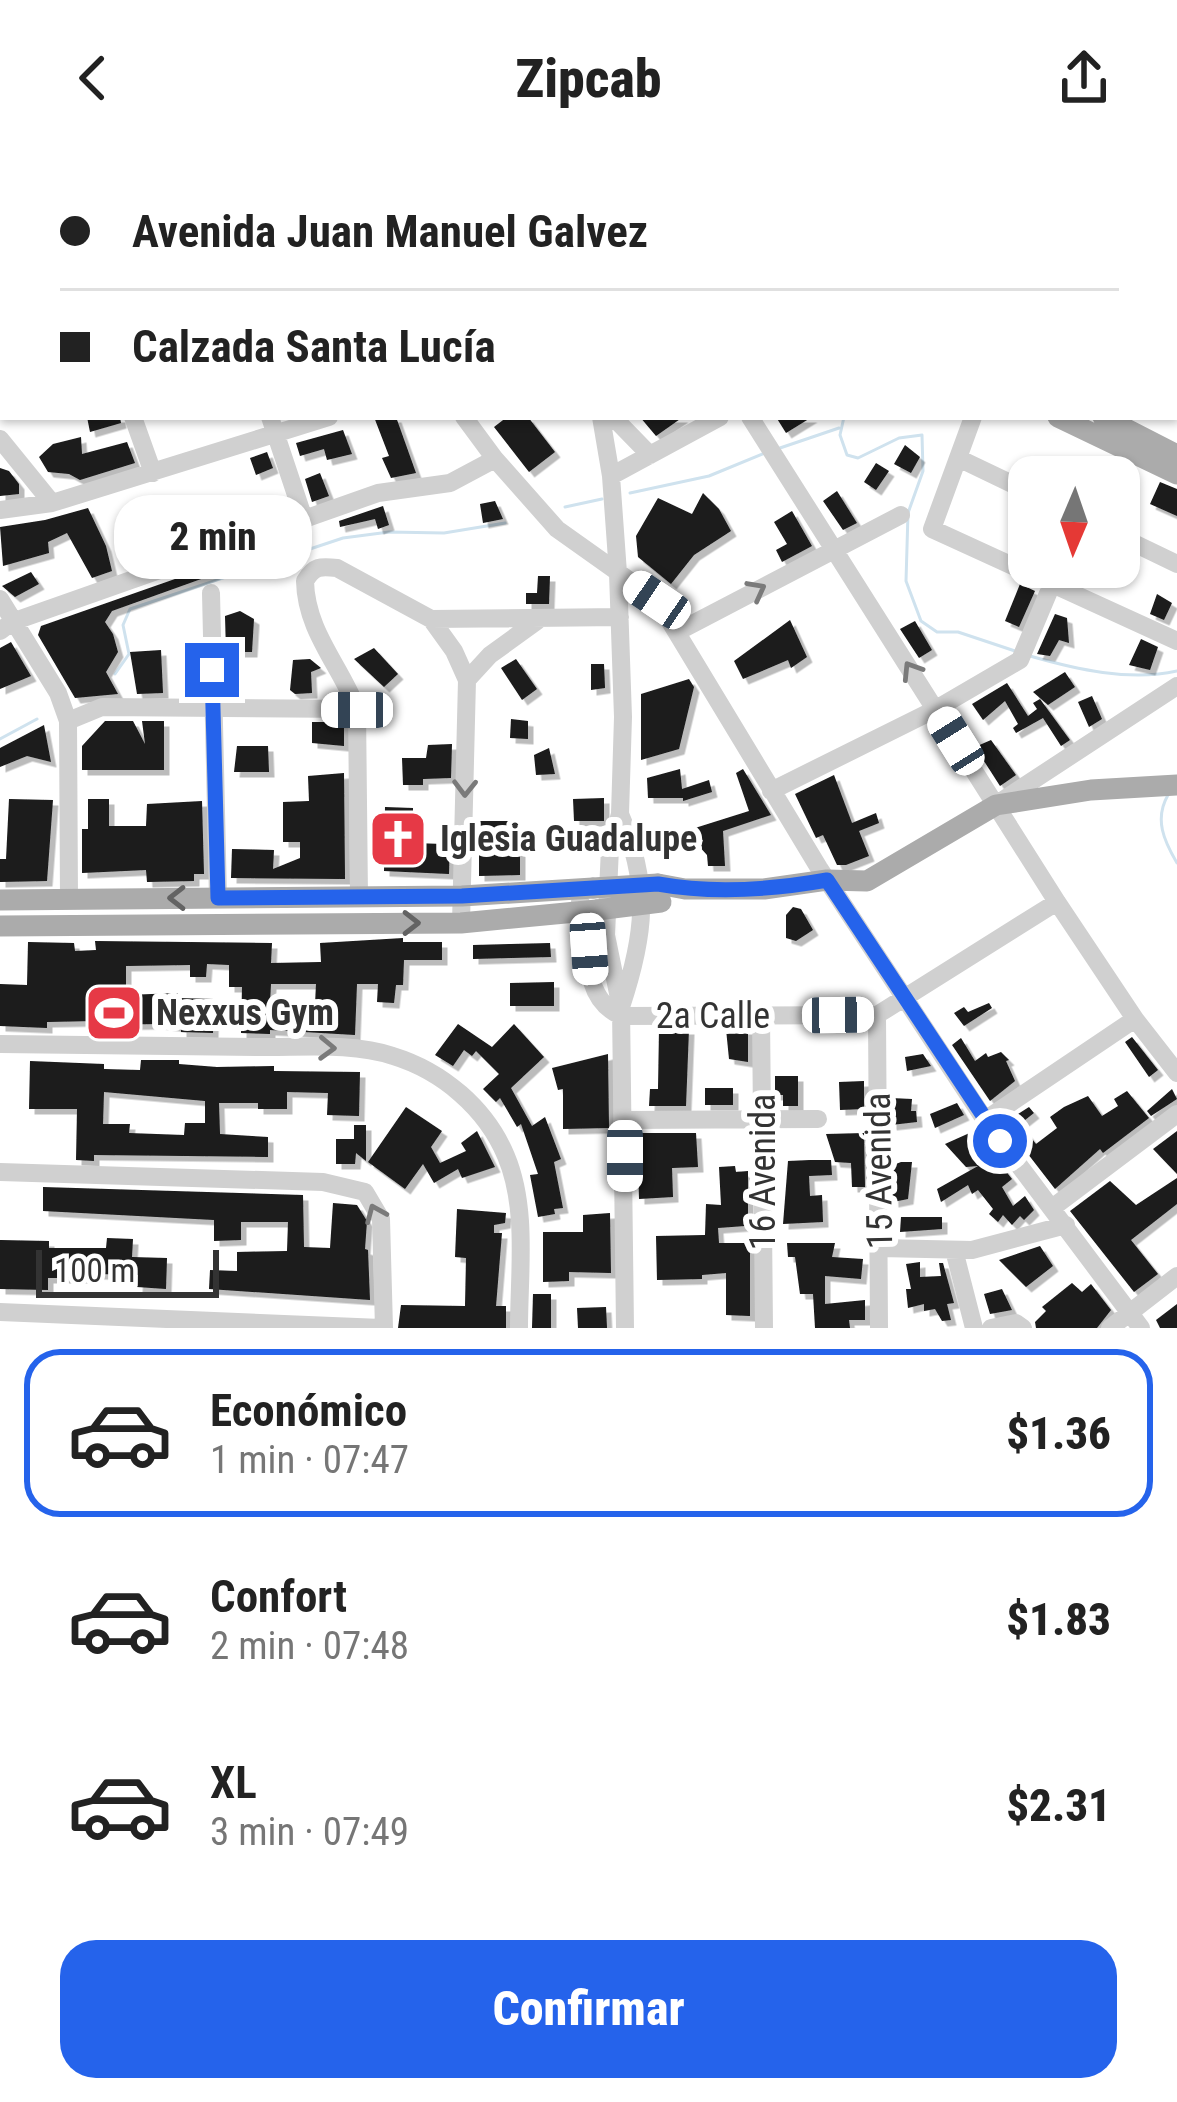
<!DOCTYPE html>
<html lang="es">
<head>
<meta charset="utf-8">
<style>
  :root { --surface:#fff; --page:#f2f2f2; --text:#222; --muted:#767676; --line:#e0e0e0; --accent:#2563eb }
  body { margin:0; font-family:"Roboto Condensed",sans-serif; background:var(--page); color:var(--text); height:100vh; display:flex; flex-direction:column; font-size:45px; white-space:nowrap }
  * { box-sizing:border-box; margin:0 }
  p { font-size:39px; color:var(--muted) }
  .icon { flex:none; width:66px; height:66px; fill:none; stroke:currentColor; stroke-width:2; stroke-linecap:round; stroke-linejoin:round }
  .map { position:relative; height:1172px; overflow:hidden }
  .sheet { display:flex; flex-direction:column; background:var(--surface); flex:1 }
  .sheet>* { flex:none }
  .hud { position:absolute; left:0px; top:0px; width:1179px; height:264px; box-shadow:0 3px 9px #0004; display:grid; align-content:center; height:264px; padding:0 60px; background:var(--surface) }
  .needle { width:78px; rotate:182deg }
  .controls { position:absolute; left:1008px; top:300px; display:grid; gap:24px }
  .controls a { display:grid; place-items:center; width:132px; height:132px; border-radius:24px; background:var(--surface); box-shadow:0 3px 9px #0004; font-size:60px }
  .scale { position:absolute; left:36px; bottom:30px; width:183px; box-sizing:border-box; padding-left:12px; border:6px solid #333; border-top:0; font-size:33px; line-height:42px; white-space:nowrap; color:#333; -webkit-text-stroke:9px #fff; paint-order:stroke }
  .end { position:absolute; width:54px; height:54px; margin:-27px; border:15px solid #2563eb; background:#fff; box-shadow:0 0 0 6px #fff }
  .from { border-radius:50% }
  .bubble { position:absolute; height:84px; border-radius:36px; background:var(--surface); box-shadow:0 3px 9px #0004; font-size:39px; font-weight:800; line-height:84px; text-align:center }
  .car { position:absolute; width:36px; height:72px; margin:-36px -18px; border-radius:15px; box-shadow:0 0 9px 3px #0007; background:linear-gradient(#fff 24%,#345 0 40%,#fff 0 76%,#345 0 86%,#fff 0) }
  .hud b { display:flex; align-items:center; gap:42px; height:114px; font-size:45px }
  .hud b+b { border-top:3px solid var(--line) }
  .hud i { width:30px; height:30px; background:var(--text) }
  ul { padding:21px 0 0; list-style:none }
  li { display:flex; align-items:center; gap:36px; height:168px; margin:0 24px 18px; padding:0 36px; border:6px solid transparent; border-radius:36px }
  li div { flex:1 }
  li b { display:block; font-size:45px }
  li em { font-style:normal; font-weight:800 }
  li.current { border-color:var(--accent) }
  li>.icon { width:108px; height:108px; stroke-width:1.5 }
  .cta { display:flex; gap:24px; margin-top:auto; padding:24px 60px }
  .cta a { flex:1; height:138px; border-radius:36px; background:var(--accent); color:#fff; font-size:48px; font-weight:800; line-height:138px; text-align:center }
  header { display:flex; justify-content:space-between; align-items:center; height:156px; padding:0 60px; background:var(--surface); font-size:54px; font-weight:800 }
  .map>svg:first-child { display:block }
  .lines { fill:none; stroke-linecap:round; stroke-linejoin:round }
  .stream { stroke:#cfe2ee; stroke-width:3 }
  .building { fill:#1a1a1a; fill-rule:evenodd; filter:url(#shadow) }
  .minor { stroke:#d0d0d0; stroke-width:18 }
  .major { stroke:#ababab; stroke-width:21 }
  .major-bridge { stroke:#ababab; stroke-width:21 }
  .oneway { stroke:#7a7a7a }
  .oneway2 { stroke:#636363 }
  .route { stroke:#2563eb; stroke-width:15 }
  .labels { text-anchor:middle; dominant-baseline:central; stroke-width:12; stroke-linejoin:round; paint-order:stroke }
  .poi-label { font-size:36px; font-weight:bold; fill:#333; stroke:#fff; text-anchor:start }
  .street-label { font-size:36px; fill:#333; stroke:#fff }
</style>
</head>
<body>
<header><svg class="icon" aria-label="back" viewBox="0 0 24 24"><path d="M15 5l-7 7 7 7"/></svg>Zipcab<svg class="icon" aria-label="share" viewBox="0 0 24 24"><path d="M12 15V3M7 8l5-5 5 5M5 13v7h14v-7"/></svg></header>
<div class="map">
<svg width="1177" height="1172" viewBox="0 0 1177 1172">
  <defs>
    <filter id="shadow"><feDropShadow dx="5.5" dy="5.5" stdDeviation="0" flood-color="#0004"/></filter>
  </defs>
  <rect width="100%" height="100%" fill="#fff"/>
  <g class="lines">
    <path class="stream" d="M698,0h4
      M760,0l2,3
      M844,261l-4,18 7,20 11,3 41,-20 23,-3 1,36 -15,42 -2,68 15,40 16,11h21l57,19
      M780,292l59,-20
      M630,337l79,-17 56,-23
      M565,351l37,-8
      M1030,500c45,13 100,26 147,15
      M115,518l14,-20 -6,-29 7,-16 213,-71 46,-6 55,1 61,-10
      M0,583l37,-20
      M1168,639c-14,24 -4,46 9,68"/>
  </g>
  <path class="building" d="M87,261h33l1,6 -31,9z
    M374,261h22l20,56 -25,5 -9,-20 7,-2z
    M507,261h21l27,35 -26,20 -35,-45z
    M640,261h43l-27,19z
    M776,261h36l-26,16z
    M343,274l9,24 -25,6 -3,-11 -24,7 -4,-13z
    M81,281l1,17 45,-12 8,21 -55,17 -11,-6 -21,-2 -9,-15 14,-13z
    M905,289l15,12 -9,16 -17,-9z
    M267,296l6,16 -17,7 -6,-17z
    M876,307l13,8 -13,19 -12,-8z
    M0,312l9,3 10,13v10l-19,2z
    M320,317l9,23 -17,6 -7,-23z
    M1160,326l17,7v27l-27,-12z
    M837,335l20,32 -14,7 -20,-29z
    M703,337l16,16 12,22 -37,24 -23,29 -33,-27 -2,-21 22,-38 34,16z
    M495,345l8,18 -20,4 -3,-19z
    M383,350l6,19 -11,4 -3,-10 -35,8 -1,-6z
    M88,352l18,38 6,25 -20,7 -25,-45 -19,9 1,11 -46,13 -3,-39 45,-7z
    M792,355l20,35 -30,16 -6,-12 11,-6 -13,-22z
    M174,377l4,16 -20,7 -7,-17z
    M212,410l3,8 -103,37 -7,11 8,12 5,18 -12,20 12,22 -43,4 -37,-63 3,-9z
    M31,416l8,12 -24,13 -13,-11z
    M538,420h12l-1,28h-23v-11h11z
    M1020,428l15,7 -16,36 -14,-6z
    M1157,438l15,9 -8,17 -14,-6z
    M240,455l14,8 -2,33h-26l-1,-36z
    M1055,458l12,4 2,25 -10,-3 -9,16 -13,-2z
    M790,464l17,37 -16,11 -3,-8 -45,19 -9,-18z
    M915,465l17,29 -13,8 -19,-29z
    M1141,483l17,8 -8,23 -21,-5z
    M11,486l20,34 -31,13v-41z
    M374,492l24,26 -14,13 -30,-28z
    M161,494l2,43 -26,1 -7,-42z
    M310,503l11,9 -10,4 1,21 -17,1 -5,-4 3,-30z
    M516,503l21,30 -15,11 -21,-32z
    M591,508h13l1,24 -14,2z
    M1065,516l10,15 -27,18 -15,-13z
    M689,523l5,8 -15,62 -38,11v-66z
    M1007,527l21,33 9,-7 -4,-6 7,-4 30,41 -9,6 -18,-28 -27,15 -3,-5 5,-4 -13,-23 -22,19 -11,-16z
    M1092,540l10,23 -13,8 -11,-25z
    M511,563l17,2v18l-18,-1z
    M105,565h28l12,23 -3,-23h22v49h-82v-24z
    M312,566h32v24l-32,-3z
    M44,569l7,37 -24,-6 -27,11v-19z
    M991,584l25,35 -16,11 -25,-39z
    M452,588l-1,34 -28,1v6h-20l-1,-27h24l2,-13z
    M237,590h31l1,26h-35z
    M549,592l6,26 -19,1 -2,-20z
    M680,613l2,20 27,-9 3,12 -29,9v-3h-35l-1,-20z
    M743,613l28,46 -48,16 2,35h-17l-1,-11 -9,-10 5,-4 -8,-13 54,-17 -13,-38z
    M344,617l1,106 -114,-1 1,-29 42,1 -1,19 27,-11v-16h-17v-40l26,-1 -1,-25z
    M834,619l18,48 24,-10 3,10 -20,8 10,25 -23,9h-9l-14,-30 -7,3 -21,-44z
    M604,642v23h-30l-1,-22z
    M9,643l44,1 -6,81 -47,1v-23h6z
    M88,643h21v27h37l1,-22 55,-3 2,73h-10v7l-47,1 -1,-12 -64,3v-44h6z
    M385,651l28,1v35l31,1v-9h6l-1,39 -65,-3z
    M479,665h41v54l-41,1z
    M793,751l8,2 12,21 -17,11 -10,-3v-23z
    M403,782v4h39v18h-38l-1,25h-7l-2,18 -17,-1 1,-18h-21l-2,51 -85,-5v4l-29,-1 1,-46h-13v-22l-22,-1 -1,13h-16v-12l-64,1v29l52,-2v5l36,1 -1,34 -32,-1v-5l-22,-3 -63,1v-4l-49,1v6l-47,-2v-42l27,1 1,-43 46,1 1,8 21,-1 -1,-9 177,2 -1,20 50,-1 -1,-19zM271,828h45l-1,20 -45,-1z
    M550,787l1,14 -78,2v-14z
    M554,826v24h-44v-23z
    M989,847l3,5 -28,18 -10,-13 10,-6 4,5z
    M458,868l34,23 22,-23 30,33 -33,31 21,38 13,-9 16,42 -7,3 9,46 -9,1 1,5 -17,3 -8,-42 8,-1 -17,-50 -4,3 -17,-29 -4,4 -13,-13 16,-15 -23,-23 -4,5 -8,-6 -11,16 -18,-11z
    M659,873h30l-3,77h-37l1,-17h8z
    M726,873h22v33l-19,-3z
    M1132,881l26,33 -9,7 -24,-35z
    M961,882l14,23 11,-8 2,4 13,-5 8,8 -3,1 9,20 -25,20 -38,-56z
    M608,898l1,74 -46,1v-40l-5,1 -6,-22z
    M923,898l8,12 -24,5 -2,-14z
    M141,904h38v4l38,3 57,-1v5l86,1 -1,44 -32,-1 1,-22 -41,-1v17h-29v-6h-39l1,31 48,3v20l-174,-2v6l-18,-1 1,-51h-48l1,-48 74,3v5l36,1zM104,936l101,9v22h-20l-1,12 -55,-2 1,-9h-27z
    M775,920h23v30h-15v-11h-8z
    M864,925v28l-24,1 -1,-28z
    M705,932h28v17h-28z
    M1172,933l5,10 -26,17 -4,-5z
    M1127,935l22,27 -46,35 -3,-4 -45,40 -51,-66 25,-16 5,6 -14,11 16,20 21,-16 -7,-11 14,-10 24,-11 14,20 16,-10 -4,-7z
    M891,942l21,1 -1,12h5l1,11 -26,3z
    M957,947l7,12 -29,13 -5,-14z
    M406,951l36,24 -11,16 9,16 26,-12 -5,-8 16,-12 18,36 -33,11 -4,-9 -24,14 -11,-19 -18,25 -37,-27z
    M354,969h12v36l-10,-8 -1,11h-19v-25h18z
    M974,975l38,48 -10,8 11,19 12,-10 9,14 -10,10 -4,-4 -8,9 -9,-10 -5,7 -9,-8 4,-5 -15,-19 -6,4 -4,-9 -27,17 -4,-13 41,-23 -12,1 -21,-23z
    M1177,975v43l-24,-25z
    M637,977h59l2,34 -26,1 1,29 -34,2z
    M864,977l1,54h-13l-1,-24 -16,-1 -9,-28z
    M810,1004h21l1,15 -23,1 1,20 12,-1 1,27 -40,2 5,-63z
    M901,1006h11l-4,37 -15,3 -2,-36z
    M735,1010l1,6 12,-1v44l-3,11 -27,2 1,15h31v73l-24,-1v-42l-24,2v4l-45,1 -1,-44 49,-1 1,-31 15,1 -2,-38z
    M1177,1022v26l-46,36 27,34 -24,18 -64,-81 40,-30 26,24z
    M43,1031l260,8 1,52 26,1 3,-45 24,2 10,16 -2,28 3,1 2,50 -161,-11 1,-19 27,1v-19l50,-1 1,-29h-47v18l-27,1v-21l-171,-9z
    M457,1053l49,4 -1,10 -11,2v8h8l-6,73h10v22h-108l3,-23 64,1 1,-48 -11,-1z
    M610,1057l1,60 -42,-1v9l-26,1v-50h40v-17z
    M901,1061h41v12l-42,3z
    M107,1082l26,1 -1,18 35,1 -1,31 -29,-2 1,-12 -42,-1v4h-48v12l-48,-1v-49l49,1v7h57z
    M787,1087h48l-3,14 31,2 -2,20 -36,-3v28l40,-4v20h-16l1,8h-35l-2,-34h-13l-5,-37h-7z
    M1040,1090l13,20 -27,21 -27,-27z
    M920,1106v15l21,-1 -2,-13h4l11,40 -7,1 4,16 -9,1 -7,-12 -11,2v-7l-16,4 -2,-19h5l-5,-25z
    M1072,1127l10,9 9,-8 20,26 -14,18h-61l-1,-6 11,-11 -4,-4z
    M1002,1133l10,21 -22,4 -6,-20z
    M533,1138h18v34h-19z
    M1177,1148v24h-17l-4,-8z
    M606,1151l1,21h-29l-1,-20z"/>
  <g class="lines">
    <path class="minor" d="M278,0l2,3
      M418,0l2,3
      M585,0l2,3
      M807,0l1,3
      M1104,0l2,3
      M225,3l8,-3
      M332,3l4,-3
      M0,87l3,-1
      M1176,161l1,1
      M133,261l20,56
      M270,261l34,102
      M464,261l31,42 62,70 100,71 162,268 166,252 156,208
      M601,261l10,59 7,97 5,144 -3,97 -10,34 -4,87 15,73 4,320
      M613,261l37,38
      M750,261l307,485 78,117 42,54
      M973,261l-41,112 245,112
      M0,283l52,64
      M958,302l71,34
      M611,320l109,-59
      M0,354l52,-7 277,-86
      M1119,380l58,28
      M211,437l7,305
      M0,443l58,94 10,28 1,178
      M431,463l23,32 13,29 -6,243
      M0,475l12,-9 366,-129 72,-10 45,-24
      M679,475l222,-116
      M467,524l23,-25 47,-34
      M68,565l34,-14 255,2
      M771,635l165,-82 84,-49 32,-76
      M1000,646l177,-116
      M620,658c31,71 25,121 1,193
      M359,741l-2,-188c-17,-44 -51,-78 -52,-128 9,-15 15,-15 32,-13l94,51 189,-2
      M580,746l6,10c3,38 -5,86 35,104l256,-1 180,-113
      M877,859l2,313
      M761,860l3,312
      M0,888c85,1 171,2 256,3 44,1 95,-5 137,9 49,15 93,52 113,100 22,52 13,116 13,172
      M624,964l194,-1
      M985,964l150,-101
      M0,1016l323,10 42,10 16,27 3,109
      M1052,1052l125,-94
      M880,1092l92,2 94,-25
      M954,1094l20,78
      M0,1156l381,16
      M991,1172l25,-5 7,5
      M1110,1172l67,-52"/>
    <path class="major" d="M865,0l1,3
      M884,0v3
      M1058,261l119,57
      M1103,261l74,38
      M658,728l27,5h79l63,-9 40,1 129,-76 95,-15 86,-5
      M0,744l462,-4 131,-8
      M0,770l461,-3 136,-13"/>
    <path class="major-bridge" d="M593,732l65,-4
      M597,754l64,-8"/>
  </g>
  <defs><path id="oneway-chevron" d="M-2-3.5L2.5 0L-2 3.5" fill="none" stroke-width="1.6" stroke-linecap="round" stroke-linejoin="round" transform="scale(3)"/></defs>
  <g class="oneway">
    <use href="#oneway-chevron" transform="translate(757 434) rotate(-28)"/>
    <use href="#oneway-chevron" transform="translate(911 514) rotate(-122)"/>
    <use href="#oneway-chevron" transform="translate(465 632) rotate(91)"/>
    <use href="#oneway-chevron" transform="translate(327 892) rotate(2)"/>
    <use href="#oneway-chevron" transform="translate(375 1057) rotate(-113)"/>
  </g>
  <g class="oneway2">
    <use href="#oneway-chevron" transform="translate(177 742) rotate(180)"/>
    <use href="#oneway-chevron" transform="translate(411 767)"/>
  </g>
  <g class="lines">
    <path class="route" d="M212,514l6,228 244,-2 196,-12c56,10 113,6 169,-4l173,261"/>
  </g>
  <defs>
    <symbol id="church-square" viewBox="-11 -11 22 22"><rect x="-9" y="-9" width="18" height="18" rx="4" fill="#e63946" stroke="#fff"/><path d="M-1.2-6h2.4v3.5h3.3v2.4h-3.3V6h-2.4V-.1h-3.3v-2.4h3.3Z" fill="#fff"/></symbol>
    <symbol id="stadium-square" viewBox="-11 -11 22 22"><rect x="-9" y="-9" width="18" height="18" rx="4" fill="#e63946" stroke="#fff"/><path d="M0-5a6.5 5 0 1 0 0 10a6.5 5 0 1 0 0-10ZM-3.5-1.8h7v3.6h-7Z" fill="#fff"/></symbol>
  </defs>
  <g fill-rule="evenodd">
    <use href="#church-square" x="365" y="650" width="66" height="66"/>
    <use href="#stadium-square" x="81" y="824" width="66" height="66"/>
  </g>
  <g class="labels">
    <g class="poi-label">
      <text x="440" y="683">Iglesia Guadalupe</text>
      <text x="156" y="857">Nexxus Gym</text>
    </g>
    <g class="street-label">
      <text x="713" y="860">2a Calle</text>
      <text transform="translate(879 1015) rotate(-91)">15 Avenida</text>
      <text transform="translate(763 1016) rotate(-90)">16 Avenida</text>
    </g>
  </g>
</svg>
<div class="controls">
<a><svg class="needle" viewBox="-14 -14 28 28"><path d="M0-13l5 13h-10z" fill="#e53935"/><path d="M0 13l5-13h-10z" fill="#767676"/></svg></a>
</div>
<div class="scale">100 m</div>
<i class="end from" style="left:1000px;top:985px"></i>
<i class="end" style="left:212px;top:514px"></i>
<div class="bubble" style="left:114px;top:339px;width:198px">2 min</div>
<i class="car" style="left:657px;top:444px;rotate:304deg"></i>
<i class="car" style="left:357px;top:554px;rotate:270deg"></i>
<i class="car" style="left:956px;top:585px;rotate:328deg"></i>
<i class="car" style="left:589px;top:793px;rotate:176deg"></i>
<i class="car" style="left:838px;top:859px;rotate:89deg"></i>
<i class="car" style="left:625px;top:1000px;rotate:180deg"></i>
<div class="hud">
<b><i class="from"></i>Avenida Juan Manuel Galvez</b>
<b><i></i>Calzada Santa Lucía</b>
</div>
</div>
<section class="sheet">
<ul>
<li class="current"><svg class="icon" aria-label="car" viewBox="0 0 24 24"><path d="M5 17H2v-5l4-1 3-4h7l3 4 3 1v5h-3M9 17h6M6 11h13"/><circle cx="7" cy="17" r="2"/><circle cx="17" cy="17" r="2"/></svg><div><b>Económico</b><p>1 min · 07:47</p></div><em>$1.36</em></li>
<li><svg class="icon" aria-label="car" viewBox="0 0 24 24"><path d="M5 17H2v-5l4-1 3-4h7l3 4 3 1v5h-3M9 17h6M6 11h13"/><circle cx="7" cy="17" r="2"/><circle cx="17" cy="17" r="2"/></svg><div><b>Confort</b><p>2 min · 07:48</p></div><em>$1.83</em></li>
<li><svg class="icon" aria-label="car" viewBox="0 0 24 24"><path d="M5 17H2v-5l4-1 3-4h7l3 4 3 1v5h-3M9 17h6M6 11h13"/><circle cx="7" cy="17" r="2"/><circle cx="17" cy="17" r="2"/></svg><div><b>XL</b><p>3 min · 07:49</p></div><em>$2.31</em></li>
</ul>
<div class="cta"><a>Confirmar</a></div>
</section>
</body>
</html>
